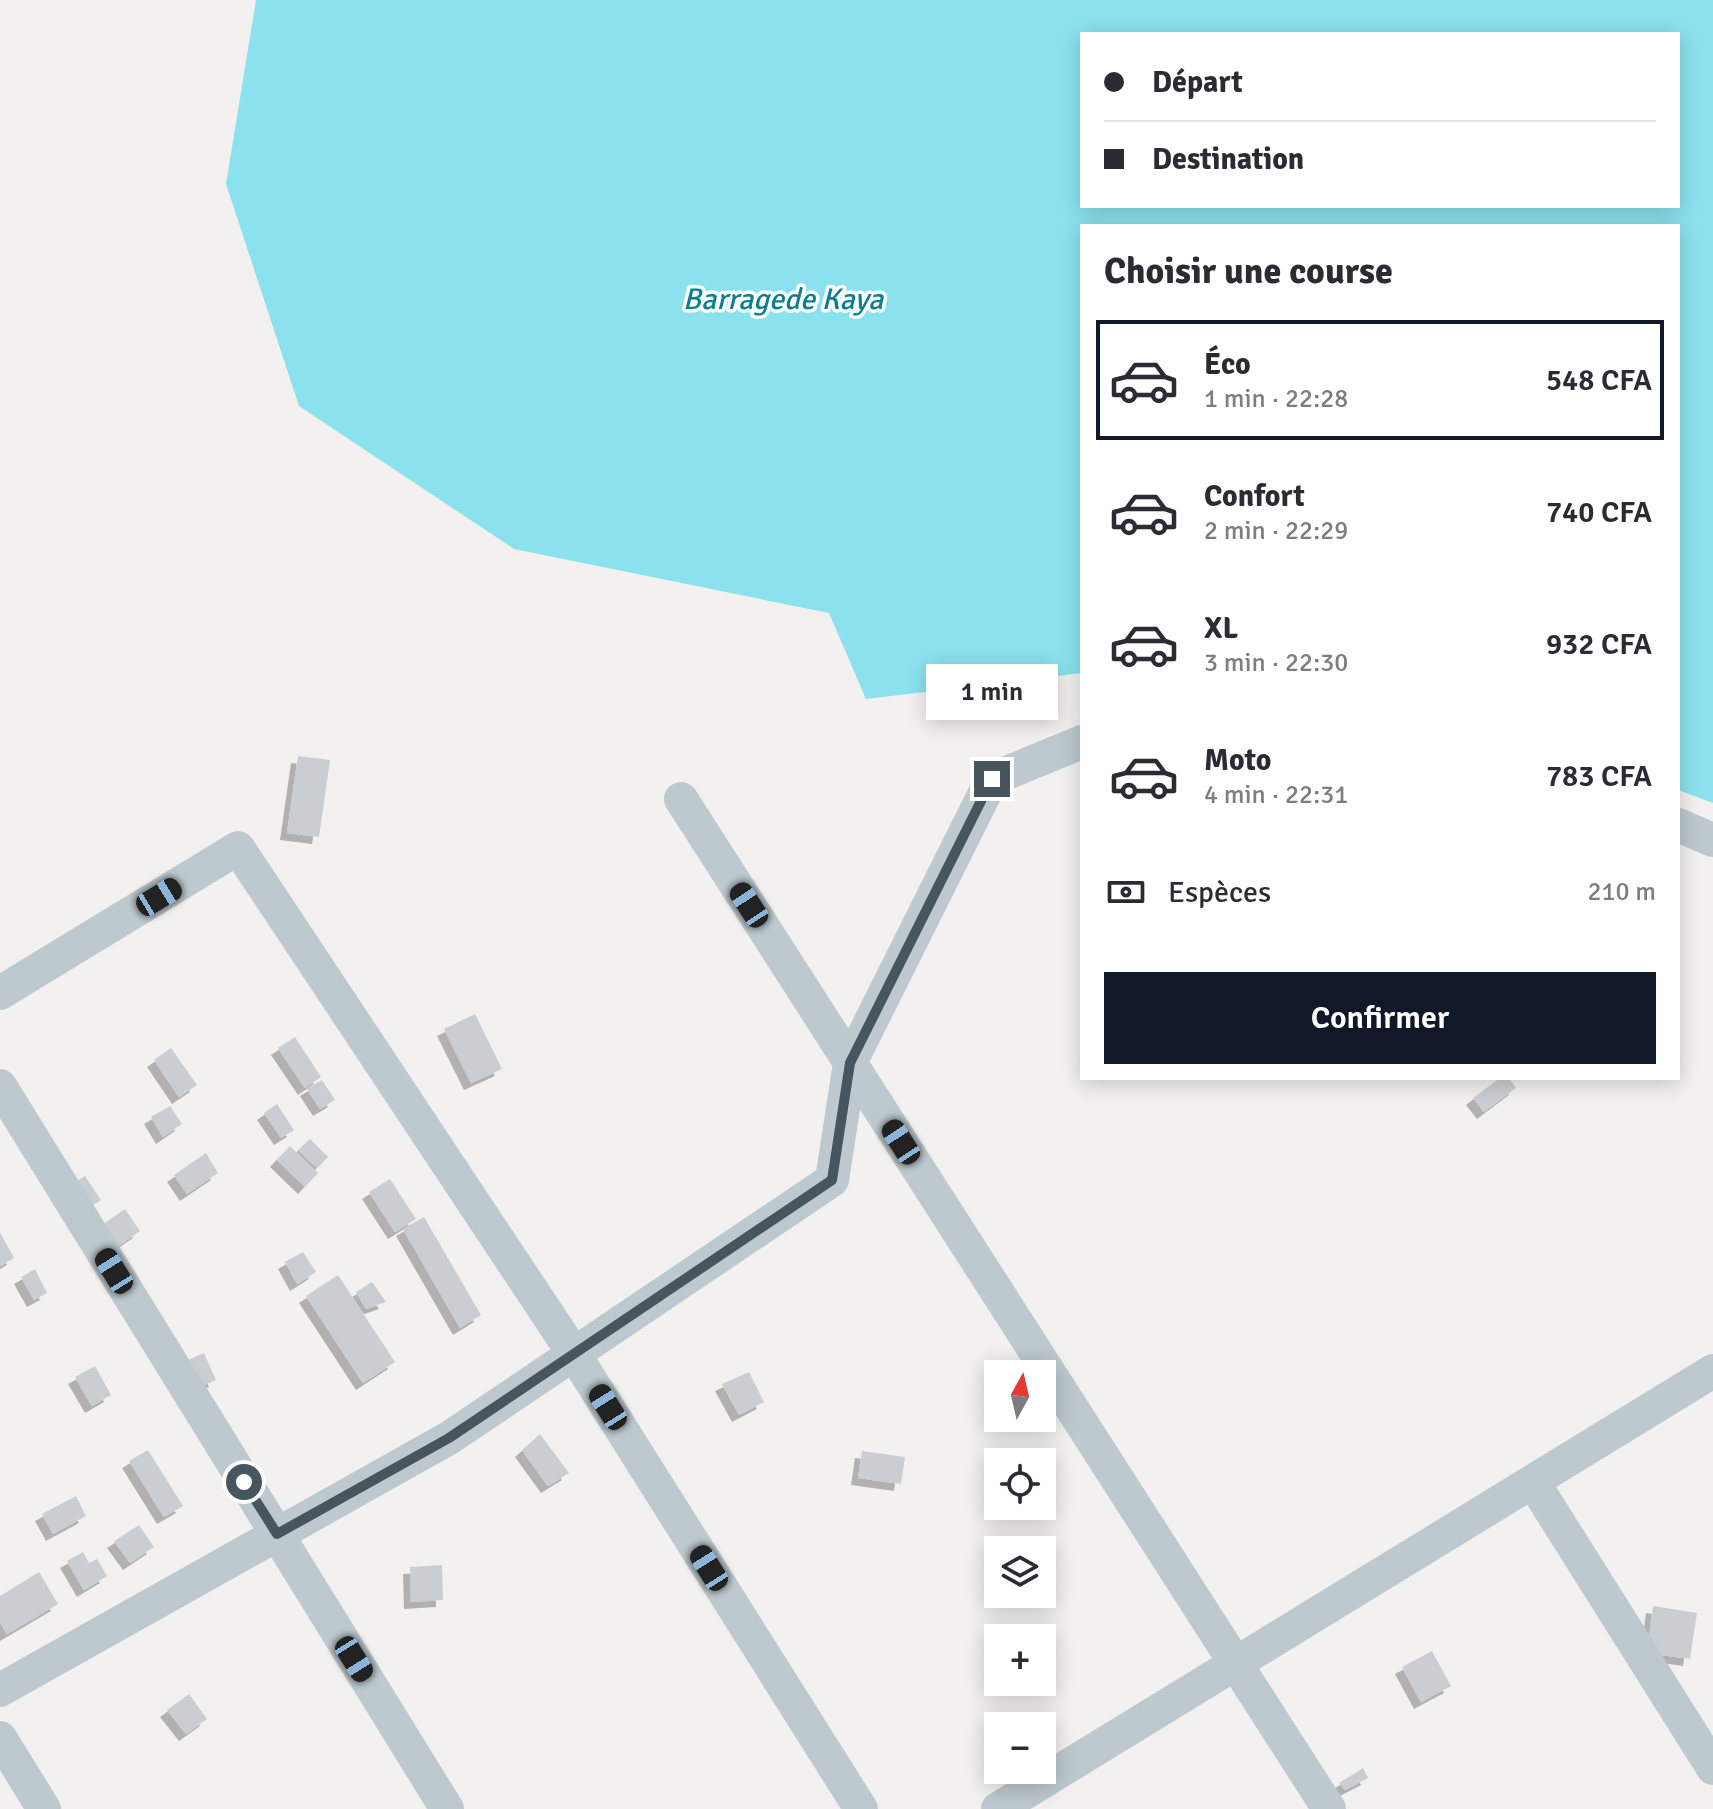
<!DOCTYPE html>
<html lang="fr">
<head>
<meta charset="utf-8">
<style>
  :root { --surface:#fff; --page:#f2f2f3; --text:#2b2b33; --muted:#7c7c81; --line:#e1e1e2; --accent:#111827 }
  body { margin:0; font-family:Signika,sans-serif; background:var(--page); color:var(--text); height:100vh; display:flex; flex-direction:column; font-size:30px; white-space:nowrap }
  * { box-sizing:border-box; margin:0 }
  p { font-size:26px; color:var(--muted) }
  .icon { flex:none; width:44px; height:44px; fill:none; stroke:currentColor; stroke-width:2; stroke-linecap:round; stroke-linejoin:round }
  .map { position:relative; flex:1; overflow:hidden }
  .side { position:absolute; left:1080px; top:224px; width:600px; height:856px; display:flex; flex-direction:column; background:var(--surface); border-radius:0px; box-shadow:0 4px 20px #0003 }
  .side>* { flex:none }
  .guide { position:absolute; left:1080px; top:32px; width:600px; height:176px; border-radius:0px; box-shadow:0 4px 20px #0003; display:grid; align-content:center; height:176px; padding:0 24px; background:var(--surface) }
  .needle { width:52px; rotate:8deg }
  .tools { position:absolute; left:984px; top:1360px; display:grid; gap:16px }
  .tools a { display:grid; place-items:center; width:72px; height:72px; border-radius:0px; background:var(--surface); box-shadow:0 4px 20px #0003; font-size:40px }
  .end { position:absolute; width:36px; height:36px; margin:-18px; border:10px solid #47555e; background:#fff; box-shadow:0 0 0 4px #fff }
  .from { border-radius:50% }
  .bubble { position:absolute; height:56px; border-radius:0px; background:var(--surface); box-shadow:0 4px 20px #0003; font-size:26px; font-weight:600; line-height:56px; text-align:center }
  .car { position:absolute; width:24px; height:48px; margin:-24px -12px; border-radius:10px; box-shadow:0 0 6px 2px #0007; background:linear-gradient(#222 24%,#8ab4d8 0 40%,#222 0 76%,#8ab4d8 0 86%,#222 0) }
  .guide b { display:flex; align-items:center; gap:28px; height:76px; font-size:30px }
  .guide b+b { border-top:2px solid var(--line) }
  .guide i { width:20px; height:20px; background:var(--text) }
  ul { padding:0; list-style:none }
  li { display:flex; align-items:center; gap:24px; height:120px; margin:0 16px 12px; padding:0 8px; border:4px solid transparent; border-radius:0px }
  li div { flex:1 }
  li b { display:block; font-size:30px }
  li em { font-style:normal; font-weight:600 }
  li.on { border-color:var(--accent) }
  li>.icon { width:72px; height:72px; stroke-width:1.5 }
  h2 { padding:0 24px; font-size:36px; line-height:96px }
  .pay { display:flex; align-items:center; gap:20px; height:88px; padding:0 24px; font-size:30px }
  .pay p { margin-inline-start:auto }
  .button { display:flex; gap:16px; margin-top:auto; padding:16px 24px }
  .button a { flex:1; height:92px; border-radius:0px; background:var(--accent); color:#fff; font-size:32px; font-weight:600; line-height:92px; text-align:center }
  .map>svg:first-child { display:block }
  .water { fill:#8be2ee; fill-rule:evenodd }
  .building { fill:#caced3; filter:url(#shadow) }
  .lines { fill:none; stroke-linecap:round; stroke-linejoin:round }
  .street { stroke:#bdc9cf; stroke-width:34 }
  .route { stroke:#47555e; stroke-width:10 }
  .labels { text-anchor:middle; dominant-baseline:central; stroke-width:7; stroke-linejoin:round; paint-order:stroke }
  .water-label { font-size:30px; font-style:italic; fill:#0b7f8f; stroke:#fff }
</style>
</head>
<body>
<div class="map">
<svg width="1713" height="1809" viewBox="0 0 1713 1809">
  <defs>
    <filter id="shadow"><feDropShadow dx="-7" dy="7" stdDeviation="0" flood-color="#0004"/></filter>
  </defs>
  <rect width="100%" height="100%" fill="#f3f0f0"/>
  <path class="water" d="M256,0h1457v803l-35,-13v-564h-596v447l-216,26 -37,-86 -315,-64 -215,-143 -73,-222zM1082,34h596v172h-596z"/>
  <path class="building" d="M298,756l32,4 -11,77 -32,-4z
    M475,1014l27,55 -31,14 -27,-54z
    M295,1037l26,40 -16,11 -27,-40z
    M171,1048l26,37 -18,12 -25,-37z
    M1500,1078h9l7,10 -32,24 -11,-14z
    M322,1080l13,20 -15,9 -13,-20z
    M277,1104l17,26 -13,8 -17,-25z
    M170,1106l12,18 -19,13 -12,-20z
    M310,1139l18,18 -11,11 -19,-18z
    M290,1146l28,27 -13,14 -28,-27z
    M206,1153l12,20 -31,21 -13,-19z
    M85,1176l16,24 -16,10 -16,-24z
    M390,1179l26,40 -21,13 -26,-40z
    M125,1209l15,22 -23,16 -15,-22z
    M424,1217l57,98 -21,13 -57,-99z
    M0,1232l14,26 -14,8z
    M303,1252l13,20 -19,12 -12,-22z
    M35,1269l12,24 -13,7 -13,-23z
    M338,1275l57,87 -32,21 -57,-87z
    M372,1282l14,20 -20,7 -10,-17z
    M204,1353l12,27 -18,8 -12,-27z
    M95,1366l16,29 -19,11 -17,-29z
    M749,1372l15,30 -25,13 -17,-31z
    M540,1434l29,39 -21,13 -26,-36z
    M148,1450l35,56 -19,11 -35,-56z
    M862,1451l43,6 -4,27 -43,-6z
    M76,1496l10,20 -33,18 -11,-20z
    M139,1525l15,22 -24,16 -16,-22z
    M83,1552l6,11 8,-4 10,17 -23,14 -17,-29z
    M442,1565l1,35 -32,2 -1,-35z
    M39,1572l19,32 -51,30 -7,-12v-26z
    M1653,1606l44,7 -7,46 -43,-6z
    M1432,1651l19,35 -30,16 -19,-35z
    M189,1694l18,25 -21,15 -19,-24z
    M1363,1768l5,10 -23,12 -6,-7z"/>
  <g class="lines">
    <path class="street" d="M681,799l648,1010
      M1678,825l35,15
      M0,993l238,-145 336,506 287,455
      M0,1086l447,723
      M1533,1482l180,286
      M0,1690l449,-252 383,-258 18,-117 142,-284 90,-37
      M0,1738l44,71
      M998,1809l715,-438"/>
  </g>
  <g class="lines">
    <path class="route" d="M244,1482l33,52 172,-96 383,-258 18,-117 142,-284"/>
  </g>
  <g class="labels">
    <g class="water-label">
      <text x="783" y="299">Barragede Kaya</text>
    </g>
  </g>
</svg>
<div class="tools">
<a><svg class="needle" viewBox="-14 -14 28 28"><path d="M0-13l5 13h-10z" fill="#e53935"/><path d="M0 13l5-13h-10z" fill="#7c7c81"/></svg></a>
<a><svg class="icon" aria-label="locate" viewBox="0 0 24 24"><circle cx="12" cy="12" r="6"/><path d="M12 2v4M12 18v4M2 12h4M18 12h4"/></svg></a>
<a><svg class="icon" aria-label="layers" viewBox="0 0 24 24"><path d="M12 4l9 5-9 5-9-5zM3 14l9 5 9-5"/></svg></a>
<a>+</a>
<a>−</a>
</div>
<i class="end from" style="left:244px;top:1482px"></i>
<i class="end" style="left:992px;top:779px"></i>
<div class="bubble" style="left:926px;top:664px;width:132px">1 min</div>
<i class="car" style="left:159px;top:897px;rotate:59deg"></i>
<i class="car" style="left:749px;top:905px;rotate:327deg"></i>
<i class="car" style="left:901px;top:1142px;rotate:327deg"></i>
<i class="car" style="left:114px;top:1271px;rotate:328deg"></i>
<i class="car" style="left:608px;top:1407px;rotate:328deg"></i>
<i class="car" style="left:709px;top:1568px;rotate:328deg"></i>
<i class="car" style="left:354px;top:1659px;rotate:148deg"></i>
<div class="guide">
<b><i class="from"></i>Départ</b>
<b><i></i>Destination</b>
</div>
<section class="side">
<h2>Choisir une course</h2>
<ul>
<li class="on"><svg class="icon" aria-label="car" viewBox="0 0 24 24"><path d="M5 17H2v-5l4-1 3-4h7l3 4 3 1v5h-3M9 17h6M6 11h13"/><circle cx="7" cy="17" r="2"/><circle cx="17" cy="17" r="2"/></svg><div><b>Éco</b><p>1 min · 22:28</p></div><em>548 CFA</em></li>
<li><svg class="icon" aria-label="car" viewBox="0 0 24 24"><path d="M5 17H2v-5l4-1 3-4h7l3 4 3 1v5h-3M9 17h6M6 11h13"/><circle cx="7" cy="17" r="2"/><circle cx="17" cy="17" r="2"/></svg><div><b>Confort</b><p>2 min · 22:29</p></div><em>740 CFA</em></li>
<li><svg class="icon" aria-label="car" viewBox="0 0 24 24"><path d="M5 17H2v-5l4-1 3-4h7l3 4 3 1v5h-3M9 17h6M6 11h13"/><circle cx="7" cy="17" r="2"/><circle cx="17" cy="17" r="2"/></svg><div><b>XL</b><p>3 min · 22:30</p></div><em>932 CFA</em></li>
<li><svg class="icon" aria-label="car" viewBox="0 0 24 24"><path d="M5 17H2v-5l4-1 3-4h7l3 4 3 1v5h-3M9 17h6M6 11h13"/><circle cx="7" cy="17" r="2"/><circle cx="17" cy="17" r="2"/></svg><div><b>Moto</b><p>4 min · 22:31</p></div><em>783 CFA</em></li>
</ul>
<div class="pay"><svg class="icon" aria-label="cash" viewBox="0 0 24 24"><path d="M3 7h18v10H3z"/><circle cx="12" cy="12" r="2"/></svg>Espèces<p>210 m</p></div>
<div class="button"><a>Confirmer</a></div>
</section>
</div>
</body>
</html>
